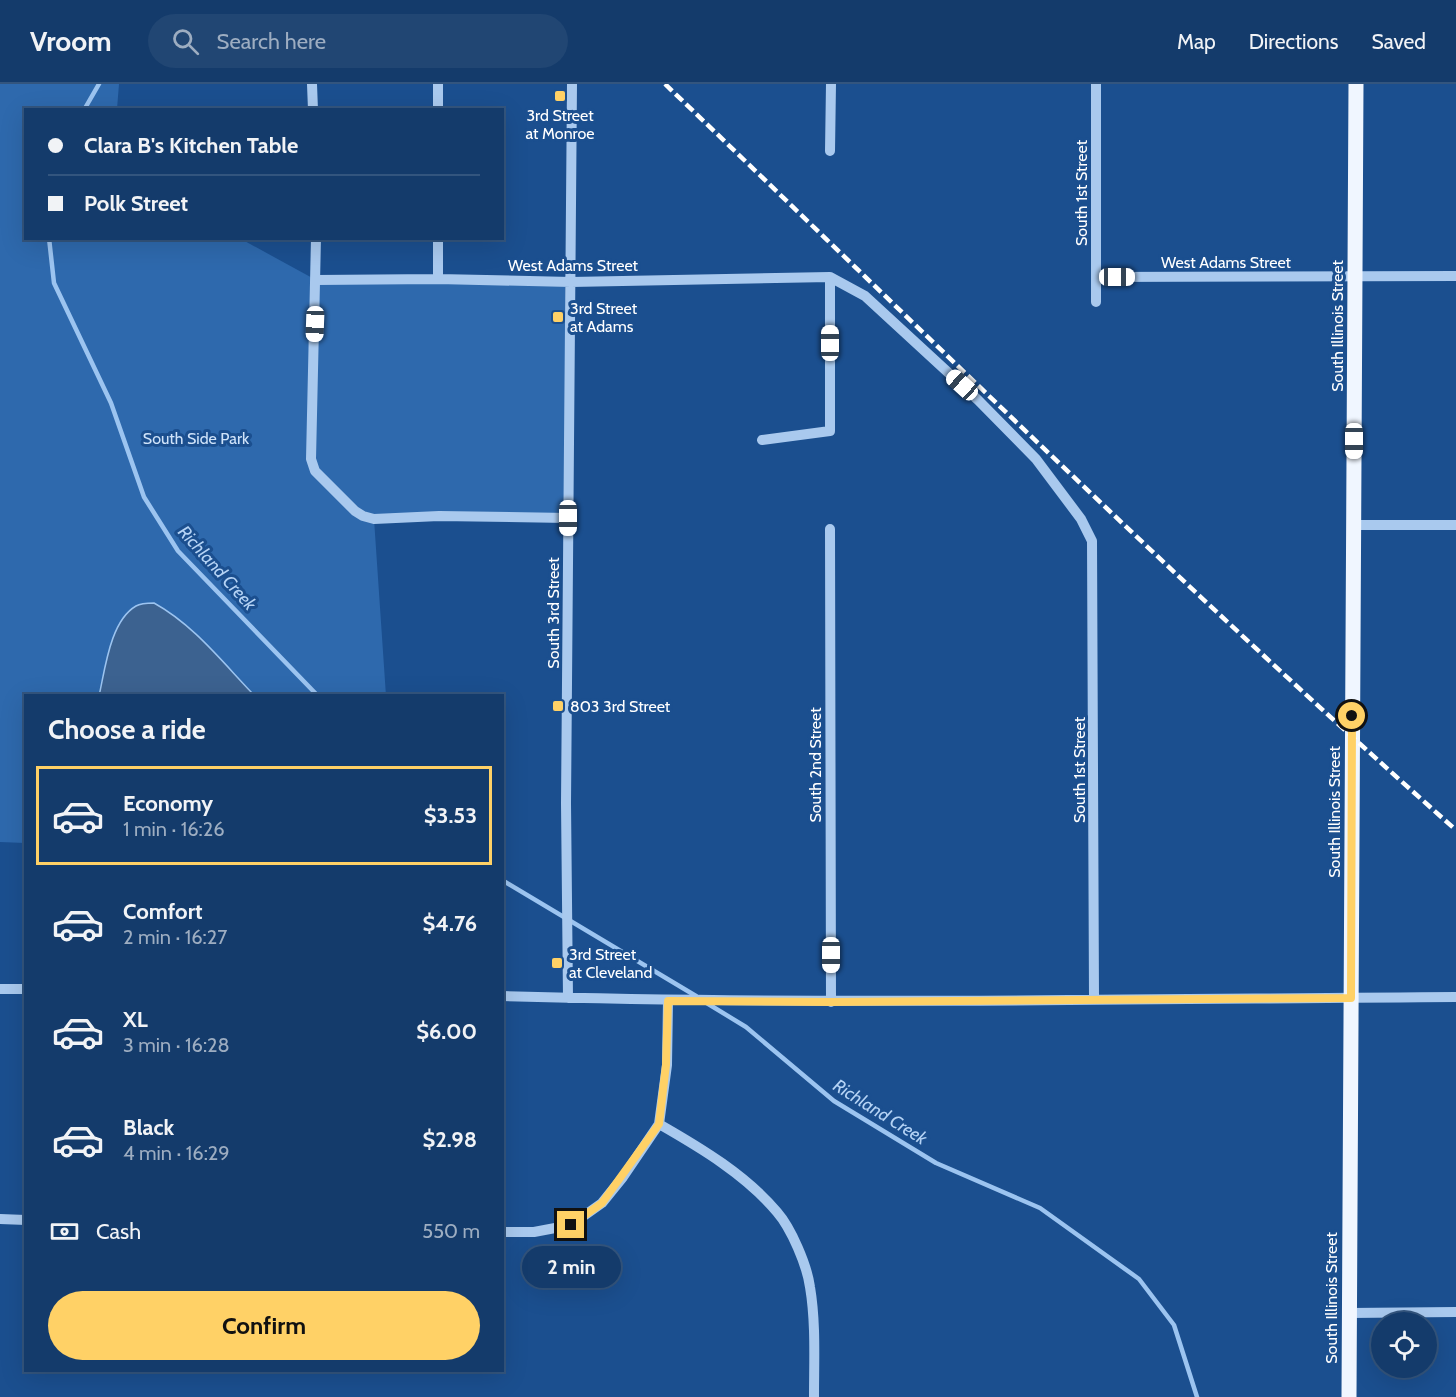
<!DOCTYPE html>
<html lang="en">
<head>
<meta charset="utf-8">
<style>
  :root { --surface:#143b6b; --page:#214673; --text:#f1f3f6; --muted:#9dadc1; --line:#33557e; --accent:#ffd166 }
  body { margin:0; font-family:Cabin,sans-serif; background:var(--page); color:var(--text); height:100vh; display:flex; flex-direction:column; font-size:22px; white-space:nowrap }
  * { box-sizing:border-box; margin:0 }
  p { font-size:20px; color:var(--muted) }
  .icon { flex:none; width:33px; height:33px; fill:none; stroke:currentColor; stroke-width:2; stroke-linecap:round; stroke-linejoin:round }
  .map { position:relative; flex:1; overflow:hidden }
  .drawer { position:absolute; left:24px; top:610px; width:480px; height:678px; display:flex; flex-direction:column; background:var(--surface); border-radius:0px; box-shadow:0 6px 24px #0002,0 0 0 2px var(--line) }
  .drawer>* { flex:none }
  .guide { position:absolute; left:24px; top:24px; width:480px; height:132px; border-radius:0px; box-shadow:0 6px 24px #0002,0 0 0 2px var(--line); display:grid; align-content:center; height:132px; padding:0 24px; background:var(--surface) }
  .tools { position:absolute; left:1371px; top:1228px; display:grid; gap:12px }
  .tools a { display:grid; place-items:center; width:66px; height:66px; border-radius:50%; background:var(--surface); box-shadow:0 6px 24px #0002,0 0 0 2px var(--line); font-size:30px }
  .end { position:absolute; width:27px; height:27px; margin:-14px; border:8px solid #ffd166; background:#111; box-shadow:0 0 0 3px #111 }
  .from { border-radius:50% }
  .bubble { position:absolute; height:42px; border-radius:21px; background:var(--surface); box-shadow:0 6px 24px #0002,0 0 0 2px var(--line); font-size:20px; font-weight:800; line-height:42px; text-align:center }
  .car { position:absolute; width:18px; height:36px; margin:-18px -9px; border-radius:8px; box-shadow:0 0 4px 2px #0007; background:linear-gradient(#fff 24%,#345 0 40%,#fff 0 76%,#345 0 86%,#fff 0) }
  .guide b { display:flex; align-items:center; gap:21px; height:57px; font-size:22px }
  .guide b+b { border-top:2px solid var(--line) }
  .guide i { width:15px; height:15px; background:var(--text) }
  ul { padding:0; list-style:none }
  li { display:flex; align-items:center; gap:18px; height:99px; margin:0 12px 9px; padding:0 12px; border:3px solid transparent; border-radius:0px }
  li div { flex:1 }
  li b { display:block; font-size:22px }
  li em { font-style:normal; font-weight:800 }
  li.active { border-color:var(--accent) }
  li>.icon { width:54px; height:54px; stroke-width:1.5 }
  h2 { padding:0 24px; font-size:27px; line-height:72px }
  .pay { display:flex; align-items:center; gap:15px; height:66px; padding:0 24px; font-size:22px }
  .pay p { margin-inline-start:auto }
  .primary-button { display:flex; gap:12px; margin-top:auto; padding:12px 24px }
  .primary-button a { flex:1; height:69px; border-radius:36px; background:var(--accent); color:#111; font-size:24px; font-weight:800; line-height:69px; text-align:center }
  header { display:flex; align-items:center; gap:36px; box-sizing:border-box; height:84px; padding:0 30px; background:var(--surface); border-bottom:2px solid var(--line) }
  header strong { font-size:28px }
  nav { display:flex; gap:33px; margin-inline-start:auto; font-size:21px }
  .search { width:420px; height:54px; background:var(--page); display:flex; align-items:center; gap:15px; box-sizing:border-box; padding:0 21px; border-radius:33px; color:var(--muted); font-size:22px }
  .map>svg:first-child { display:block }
  .green { fill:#2e69ad }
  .water { fill:#3c6290; stroke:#9cc4f0; stroke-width:1.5 }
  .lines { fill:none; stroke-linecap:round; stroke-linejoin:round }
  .stream { stroke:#9cc4f0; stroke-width:4.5 }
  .minor { stroke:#a9c9ee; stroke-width:10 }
  .major { stroke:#f0f6ff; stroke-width:15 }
  .rail { stroke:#fff; stroke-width:4.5; stroke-dasharray:10 4.5; stroke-linecap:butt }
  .route { stroke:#ffd166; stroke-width:8 }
  .poi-dot { fill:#ffd166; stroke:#1b4f8f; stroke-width:2 }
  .labels { text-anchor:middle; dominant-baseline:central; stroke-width:6; stroke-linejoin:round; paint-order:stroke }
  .poi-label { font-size:16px; fill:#fff; stroke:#1b4f8f; text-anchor:start }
  .street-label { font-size:16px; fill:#fff; stroke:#1b4f8f }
  .park-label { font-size:16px; fill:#cfe3fa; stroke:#1b4f8f }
  .water-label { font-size:18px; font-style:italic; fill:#b5d3f5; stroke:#1b4f8f }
</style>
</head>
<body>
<header>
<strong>Vroom</strong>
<div class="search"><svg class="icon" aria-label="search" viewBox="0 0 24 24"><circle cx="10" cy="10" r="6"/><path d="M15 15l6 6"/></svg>Search here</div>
<nav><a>Map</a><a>Directions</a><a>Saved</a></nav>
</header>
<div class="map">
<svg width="1456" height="1313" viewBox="0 0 1456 1313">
  <rect width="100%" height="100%" fill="#1b4f8f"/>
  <path class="green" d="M0,0h119l-2,25 -91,1v128l215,1 75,41 249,1 3,237 -194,1 12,177h-360l-1,147 -25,-1z"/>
  <path class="water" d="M154,519c40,22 69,60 101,93h-156c6,-26 11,-75 37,-90 5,-3 12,-3 18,-3z"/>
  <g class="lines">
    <path class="stream" d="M84,26l15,-26
      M49,154l5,45 57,120 33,94 34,54 140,145
      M502,796l194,116
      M705,918l41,25 88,74 102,62 104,45 99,71 35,46 23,72"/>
    <path class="minor" d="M312,0l1,26
      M438,0v26
      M1096,0v218
      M830,67l1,-67
      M316,154l-5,221 4,12 40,40 8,5 11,3 65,-3 129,2
      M438,154v41
      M1096,193l360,-1
      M316,196l122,-1 133,3 259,-5 35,19 113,104 58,59 45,60 11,22 2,458
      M762,356l68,-9v-154
      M1353,441h103
      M830,445l1,473
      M0,905h26
      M502,912c318,9 636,3 954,1
      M568,914l-2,-195 6,-719
      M659,1040c42,24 87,51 118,88 14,16 30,53 33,75 6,36 4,73 4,110
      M0,1135l26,1
      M502,1148h32l37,-7 31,-22 21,-26 36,-53 8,-59 1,-64
      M1349,1229l107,-1"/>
    <path class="major" d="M1349,1313l7,-1313"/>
    <path class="rail" d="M665,0c262,251 520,506 791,746"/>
  </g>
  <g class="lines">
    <path class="route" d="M571,1141l31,-22 57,-79 7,-59 2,-64 163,1 520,-4 1,-282"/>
  </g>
  <g class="poi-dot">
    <rect x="554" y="6" width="12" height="12" rx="3"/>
    <rect x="552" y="227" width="12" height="12" rx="3"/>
    <rect x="552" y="616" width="12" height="12" rx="3"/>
    <rect x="551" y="873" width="12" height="12" rx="3"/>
  </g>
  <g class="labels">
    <g class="poi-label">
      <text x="560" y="31" text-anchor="middle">3rd Street<tspan x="560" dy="18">at Monroe</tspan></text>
      <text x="570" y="224">3rd Street<tspan x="570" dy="18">at Adams</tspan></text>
      <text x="570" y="622">803 3rd Street</text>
      <text x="569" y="870">3rd Street<tspan x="569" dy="18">at Cleveland</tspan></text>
    </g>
    <g class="street-label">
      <text transform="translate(1081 109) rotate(-90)">South 1st Street</text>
      <text x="1226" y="178">West Adams Street</text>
      <text x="573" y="181">West Adams Street</text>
      <text transform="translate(1337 242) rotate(-90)">South Illinois Street</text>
      <text transform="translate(553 529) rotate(-90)">South 3rd Street</text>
      <text transform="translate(815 681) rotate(-90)">South 2nd Street</text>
      <text transform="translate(1079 686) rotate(-90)">South 1st Street</text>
      <text transform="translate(1334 728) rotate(-90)">South Illinois Street</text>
      <text transform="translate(1331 1214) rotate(-90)">South Illinois Street</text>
    </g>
    <g class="park-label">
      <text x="196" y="354">South Side Park</text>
    </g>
    <g class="water-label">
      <text transform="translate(217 484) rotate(48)">Richland Creek</text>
      <text transform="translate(880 1028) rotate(32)">Richland Creek</text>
    </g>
  </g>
</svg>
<div class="tools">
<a><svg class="icon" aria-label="locate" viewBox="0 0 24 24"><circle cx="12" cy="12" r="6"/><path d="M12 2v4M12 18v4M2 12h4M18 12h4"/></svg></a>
</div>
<i class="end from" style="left:1352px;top:632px"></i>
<i class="end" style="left:571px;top:1141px"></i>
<div class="bubble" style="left:522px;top:1162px;width:99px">2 min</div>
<i class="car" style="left:1117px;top:193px;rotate:90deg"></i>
<i class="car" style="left:315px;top:240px;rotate:182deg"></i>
<i class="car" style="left:830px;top:259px;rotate:0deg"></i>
<i class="car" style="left:962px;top:301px;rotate:312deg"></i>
<i class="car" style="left:1354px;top:357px;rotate:180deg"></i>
<i class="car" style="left:568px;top:434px;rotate:180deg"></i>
<i class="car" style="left:831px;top:871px;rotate:180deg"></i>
<div class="guide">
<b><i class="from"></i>Clara B's Kitchen Table</b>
<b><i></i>Polk Street</b>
</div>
<section class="drawer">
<h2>Choose a ride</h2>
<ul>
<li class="active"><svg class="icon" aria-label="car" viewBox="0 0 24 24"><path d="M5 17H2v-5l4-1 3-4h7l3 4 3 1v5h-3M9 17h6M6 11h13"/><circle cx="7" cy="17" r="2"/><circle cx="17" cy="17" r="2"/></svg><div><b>Economy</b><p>1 min · 16:26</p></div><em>$3.53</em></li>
<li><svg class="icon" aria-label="car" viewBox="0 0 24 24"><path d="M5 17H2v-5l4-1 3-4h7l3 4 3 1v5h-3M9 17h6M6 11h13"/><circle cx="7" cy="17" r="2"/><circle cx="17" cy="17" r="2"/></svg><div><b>Comfort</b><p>2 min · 16:27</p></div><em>$4.76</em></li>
<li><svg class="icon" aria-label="car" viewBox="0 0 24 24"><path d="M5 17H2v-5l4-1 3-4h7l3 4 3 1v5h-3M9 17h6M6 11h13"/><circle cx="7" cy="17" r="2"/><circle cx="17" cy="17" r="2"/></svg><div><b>XL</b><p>3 min · 16:28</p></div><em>$6.00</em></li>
<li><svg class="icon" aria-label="car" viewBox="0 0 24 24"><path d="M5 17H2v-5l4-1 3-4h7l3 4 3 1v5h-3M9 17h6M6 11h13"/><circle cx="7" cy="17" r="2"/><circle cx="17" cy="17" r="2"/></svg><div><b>Black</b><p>4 min · 16:29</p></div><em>$2.98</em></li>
</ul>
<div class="pay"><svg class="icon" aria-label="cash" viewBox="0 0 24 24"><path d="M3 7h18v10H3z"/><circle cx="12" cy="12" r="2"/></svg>Cash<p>550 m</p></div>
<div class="primary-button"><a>Confirm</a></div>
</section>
</div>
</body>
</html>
